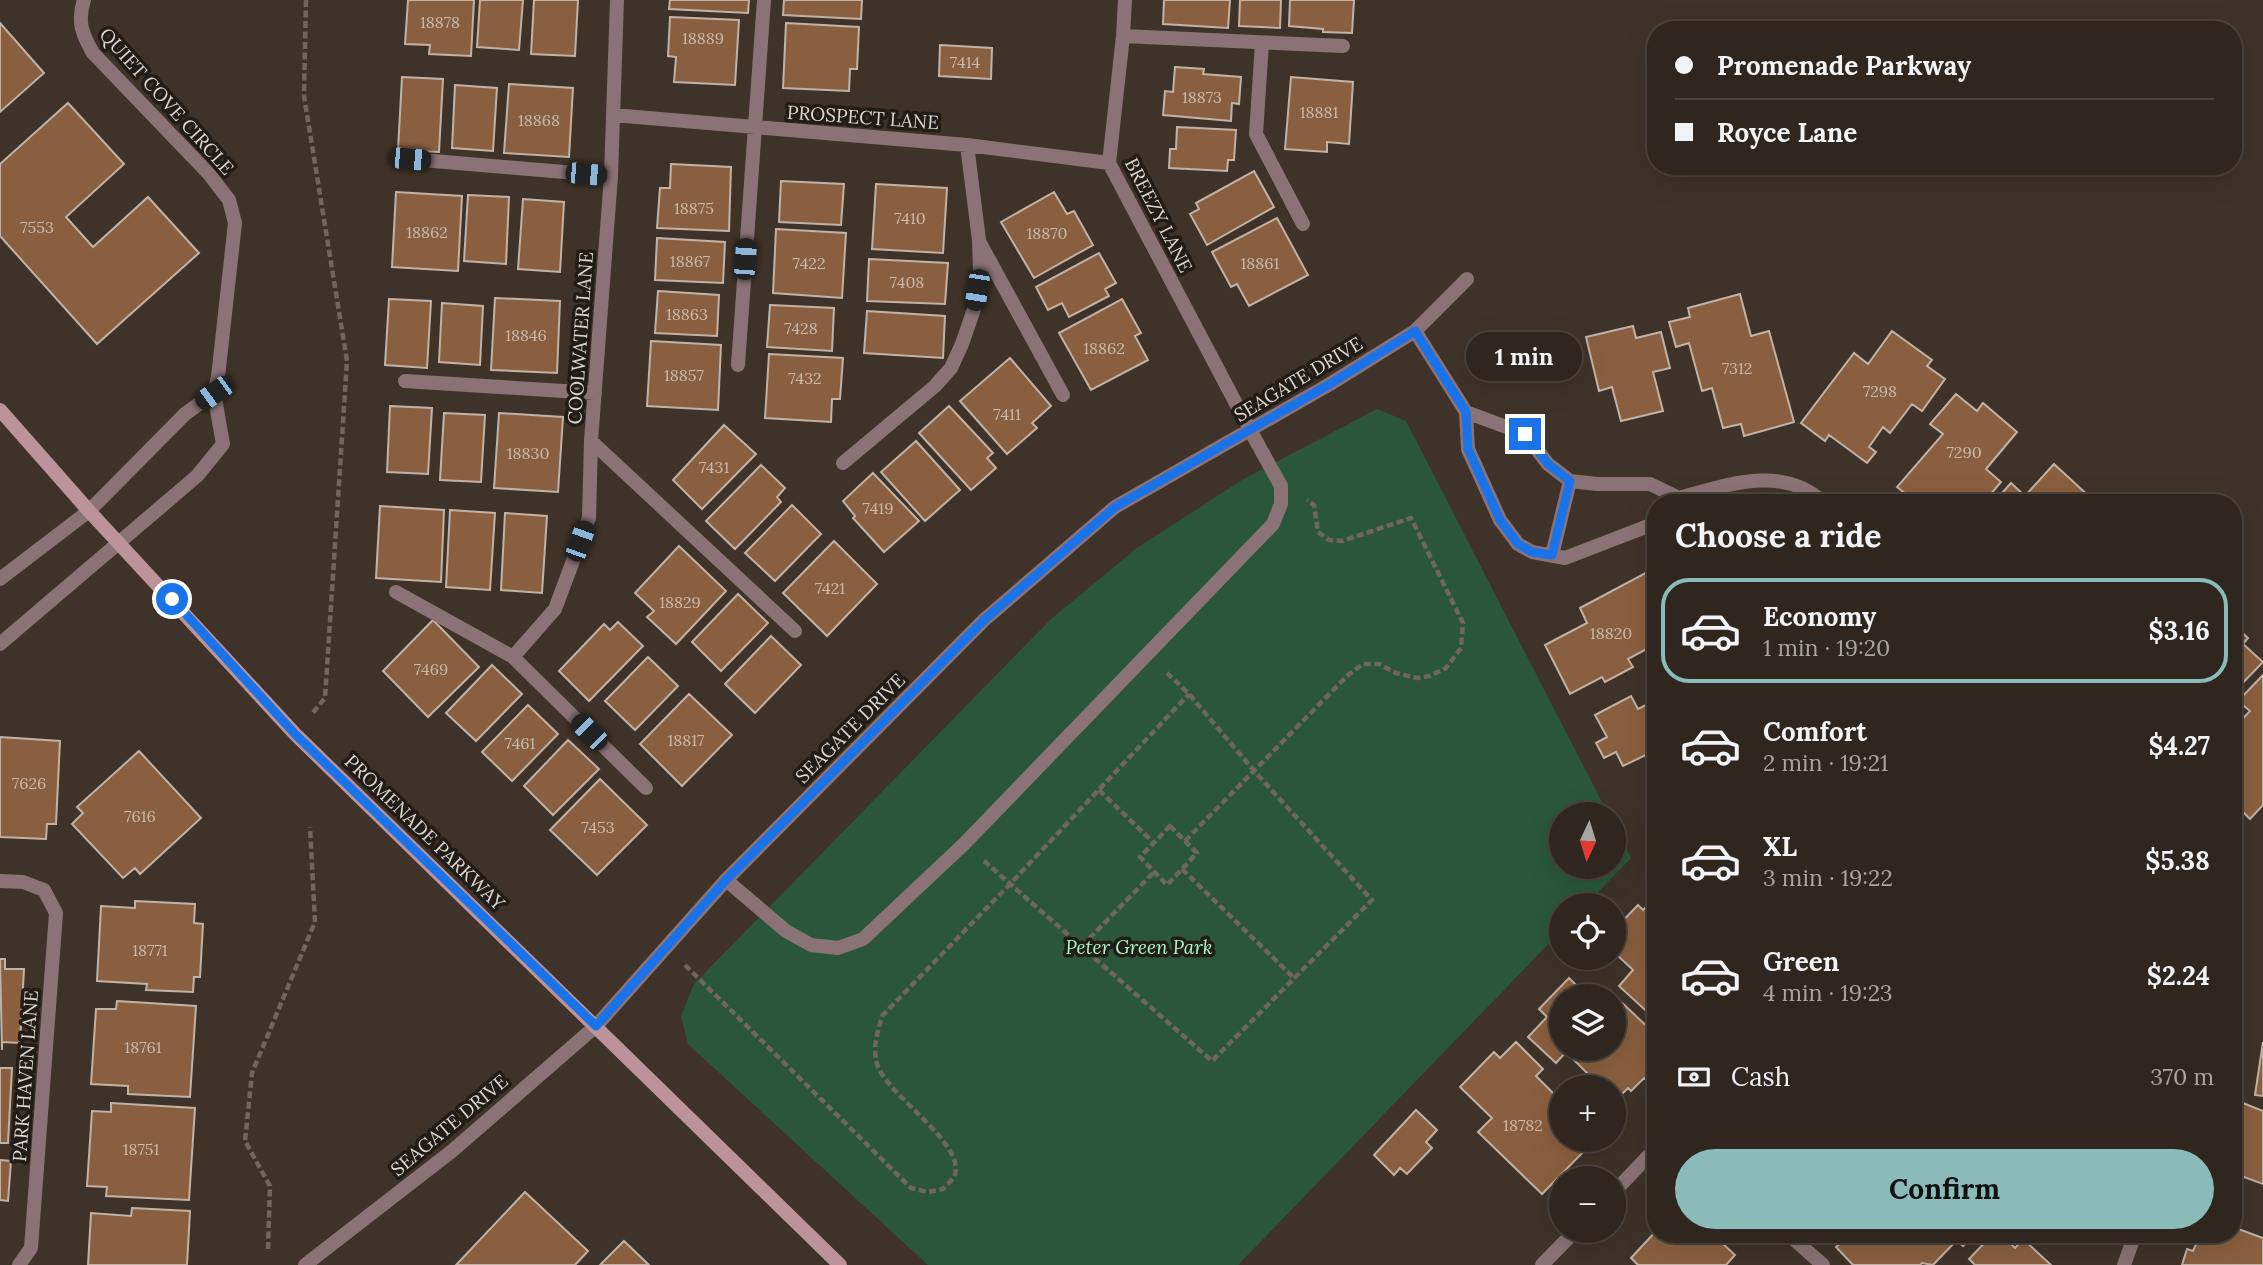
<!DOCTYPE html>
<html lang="en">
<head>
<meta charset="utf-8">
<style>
  :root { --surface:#2f261f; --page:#3b322c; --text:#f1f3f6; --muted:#a7a5a4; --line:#4a433d; --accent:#8bbbb9 }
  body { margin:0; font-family:Lora,serif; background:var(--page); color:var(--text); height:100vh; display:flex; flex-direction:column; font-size:26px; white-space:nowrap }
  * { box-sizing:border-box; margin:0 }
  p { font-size:23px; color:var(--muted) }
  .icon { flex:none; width:38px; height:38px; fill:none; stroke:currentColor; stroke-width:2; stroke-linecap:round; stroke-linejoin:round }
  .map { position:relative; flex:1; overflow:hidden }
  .panel { position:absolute; left:1647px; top:494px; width:595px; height:749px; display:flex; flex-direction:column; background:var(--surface); border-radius:28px; box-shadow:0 7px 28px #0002,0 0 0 2px var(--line) }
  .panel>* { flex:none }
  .hud { position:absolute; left:1647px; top:21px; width:595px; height:154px; border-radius:28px; box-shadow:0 7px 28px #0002,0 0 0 2px var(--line); display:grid; align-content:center; height:154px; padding:0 28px; background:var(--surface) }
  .needle { width:46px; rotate:184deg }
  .buttons { position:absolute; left:1549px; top:802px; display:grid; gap:14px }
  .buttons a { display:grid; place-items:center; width:77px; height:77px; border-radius:50%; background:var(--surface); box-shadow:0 7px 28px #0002,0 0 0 2px var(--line); font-size:35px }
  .end { position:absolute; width:32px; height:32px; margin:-16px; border:9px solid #1a73e8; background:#fff; box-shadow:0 0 0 4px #fff }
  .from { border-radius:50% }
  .bubble { position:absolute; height:49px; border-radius:24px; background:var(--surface); box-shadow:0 7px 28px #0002,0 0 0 2px var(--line); font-size:23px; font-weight:700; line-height:49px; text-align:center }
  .car { position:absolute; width:21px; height:42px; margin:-21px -10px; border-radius:9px; box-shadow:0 0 5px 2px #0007; background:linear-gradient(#222 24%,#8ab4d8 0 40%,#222 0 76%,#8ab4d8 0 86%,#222 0) }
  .hud b { display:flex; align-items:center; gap:24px; height:66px; font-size:26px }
  .hud b+b { border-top:2px solid var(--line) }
  .hud i { width:18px; height:18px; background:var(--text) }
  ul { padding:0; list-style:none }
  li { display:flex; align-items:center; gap:21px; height:105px; margin:0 14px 10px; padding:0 14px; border:4px solid transparent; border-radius:28px }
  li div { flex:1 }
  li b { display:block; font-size:26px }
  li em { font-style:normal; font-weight:700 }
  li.on { border-color:var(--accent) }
  li>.icon { width:63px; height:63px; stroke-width:1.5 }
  h2 { padding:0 28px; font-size:32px; line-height:84px }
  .pay { display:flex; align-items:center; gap:18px; height:77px; padding:0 28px; font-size:26px }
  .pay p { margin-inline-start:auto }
  .action { display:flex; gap:14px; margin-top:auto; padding:14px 28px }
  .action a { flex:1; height:80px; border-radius:42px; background:var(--accent); color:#111; font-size:28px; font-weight:700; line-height:80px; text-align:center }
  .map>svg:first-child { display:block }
  .green { fill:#2a573c }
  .building { fill:#8a5f3f; stroke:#c1b2a7; stroke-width:2 }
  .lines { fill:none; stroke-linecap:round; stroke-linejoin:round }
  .path { stroke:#71665e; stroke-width:4.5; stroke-dasharray:7 3.5; stroke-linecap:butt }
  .lane { stroke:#8b7276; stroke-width:14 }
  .street { stroke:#8b7276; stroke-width:14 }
  .secondary { stroke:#bc939b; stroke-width:14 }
  .route { stroke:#1a73e8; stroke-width:9 }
  .labels { text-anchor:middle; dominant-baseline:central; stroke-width:7; stroke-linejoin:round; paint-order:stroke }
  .number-label { font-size:16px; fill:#c9b9ac }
  .street-label { font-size:19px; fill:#ded7d1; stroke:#211c17 }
  .park-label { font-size:19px; font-style:italic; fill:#a8f6c4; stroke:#211c17 }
</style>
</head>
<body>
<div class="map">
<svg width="2263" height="1265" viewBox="0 0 2263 1265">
  <rect width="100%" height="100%" fill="#3f3329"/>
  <path class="green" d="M1377,409l29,12 202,393h-47v52h53v-43l17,35 -45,47h-25v26l-323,334h-310l-240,-221 -7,-28 13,-32 357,-365 86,-71 105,-68z"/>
  <path class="building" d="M408,0h66l-3,56 -42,-2 1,-9 -25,-1z
    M480,0h43l-4,50 -42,-3z
    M534,0h44l-3,56 -44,-2z
    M670,0h79l-1,13 -79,-4z
    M784,0h78l-1,19 -78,-4z
    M1164,0h66l-2,28 -65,-4z
    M1240,0h41l-1,28 -41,-2z
    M1290,0h64l-2,33 -29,-1v-3l-34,-3z
    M670,17l69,3 -4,65 -61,-3 2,-25 -8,-1z
    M0,23l44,50 -44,39z
    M786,23l73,4 -2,42h-7l-1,22 -66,-3z
    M940,45l52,3 -1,31 -52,-3z
    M1175,67l29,2 -1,5 38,3 -2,27 -7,-1 -1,18 -68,-6 2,-24 8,1z
    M402,77l41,2 -4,73 -41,-2z
    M1291,77l62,5 -4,62 -22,-2v10l-42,-3z
    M509,84l64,4 -4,69 -65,-4z
    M455,85l42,3 -4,63 -41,-3z
    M68,103l56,61 -58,53 27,30 55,-50 51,56 -102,91 -97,-108v-72z
    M1177,127l59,3 -2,30h-6l-1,11 -58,-3 1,-19h6z
    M671,164l60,3 -2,64 -72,-3 3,-40h10z
    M1254,171l20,36 -67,38 -17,-31 9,-5 -3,-6z
    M781,181l63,3 -3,41 -62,-3z
    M876,184l71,4 -4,65 -71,-4z
    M396,192l66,4 -4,75 -66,-4z
    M1054,192l13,22 7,-3 19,34 -59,33 -33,-56z
    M468,195l41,2 -3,67 -42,-3z
    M523,199l41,3 -4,70 -42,-3z
    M1277,218l31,57 -59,31 -12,-22 -6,3 -19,-35z
    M776,229l70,4 -4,65 -69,-5z
    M657,238l68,4 -2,41 -68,-3z
    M1099,253l17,30 -11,6 4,7 -40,21 -7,-14 -14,7 -12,-23z
    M869,259l79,4 -3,41 -78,-3z
    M658,291l61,4 -2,41 -62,-3z
    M1740,294l11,42 18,-5 25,91 -50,14 -3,-12 -18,4 -11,-40 -10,3 -13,-48 -13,4 -7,-25 21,-5 -2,-9z
    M495,298l65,3 -3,72 -66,-3z
    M389,299l42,2 -4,67 -42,-3z
    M1122,299l19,34 -6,3 13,24 -57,30 -32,-57z
    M442,303l41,3 -3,59 -41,-3z
    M770,305l64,3 -2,43 -65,-4z
    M867,311l78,5 -2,42 -79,-5z
    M1633,326l3,12 25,-6 9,36 -17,4 10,39 -42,10 -9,-34 -13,4 -13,-54z
    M1892,331l40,29 -5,6 18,13 -23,32 -10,-7 -22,29 -7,-6 -14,20 7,5 -9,11 -38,-28 -4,6 -24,-18 53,-70 14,11z
    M651,341l70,4 -3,65 -71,-4z
    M769,354l74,4 -3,41h-8l-1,23 -66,-4z
    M1010,358l41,48 -19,17 5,5 -30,26 -47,-53z
    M1956,394l21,17 6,-8 34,29 -31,37 15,13 -17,20h-75l2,-4 -14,-11 46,-53 -13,-10z
    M390,406l42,2 -4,66 -41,-2z
    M949,406l44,47 -6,5 9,10 -25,22 -52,-57z
    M444,413l41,2 -4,67 -41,-2z
    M499,413l64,4 -5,75 -64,-4z
    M724,425l32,29 -54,55 -29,-29z
    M916,441l44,49 -35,31 -44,-49z
    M2054,464l38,35 -3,3h-95l17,-19 14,13z
    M761,465l24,23 -8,9 4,5 -46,47 -29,-28z
    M873,473l46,48 -35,31 -31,-34 2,-2 -12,-15z
    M792,505l29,29 -46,47 -30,-28z
    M380,506l64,4 -3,72 -65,-4z
    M450,510l45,3 -5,77 -44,-3z
    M505,513l42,3 -5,77 -41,-3z
    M834,541l43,43 -50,52 -44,-43z
    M679,546l47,45 -50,53 -29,-27 7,-6 -19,-18z
    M1653,569l3,5v70l-28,15 5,8 -28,15 -3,-5 -32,17 -25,-49 42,-22 -7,-15z
    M738,594l30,29 -47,48 -29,-29z
    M433,620l46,47 -51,50 -45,-46z
    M618,622l25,24 -54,55 -30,-30 45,-47 6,6z
    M2233,624l15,14 -5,6 20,18 -29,30z
    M771,636l30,29 -46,48 -30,-29z
    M648,657l30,29 -43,44 -30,-29z
    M492,665l30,29 -46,47 -30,-28z
    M2263,675v130l-13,14 -17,-17v-73l17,-18 -12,-10z
    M689,694l43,41 -50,51 -42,-42z
    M1631,696l7,13 18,-9v50l-33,16 -7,-14 -12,6 -8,-15 11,-6 -12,-22z
    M528,705l30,29 -46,47 -30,-29z
    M0,737l60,4 -4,83h-9l-1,15 -46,-2z
    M568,740l31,29 -46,46 -29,-29z
    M139,751l62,67 -61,56 -5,-6 -12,10 -51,-54 11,-11 -6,-6z
    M600,779l47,46 -50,50 -47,-45z
    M1656,897v123l-37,-34 14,-16 -19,-18v-22l24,-25 5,5z
    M135,901l60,3 -1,19 9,1 -3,53h-6l-1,15 -47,-2 1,-6 -50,-3 4,-75 34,2z
    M0,959h5v10h19l-4,74 -18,-1v8z
    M1569,978l18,18h-26v52h53v-48l2,-3 40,38v42l-6,6 -6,-5 -13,13 -3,-3 -13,13 -1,-14h-13l-35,-35 -10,11 -28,-26 19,-20 -8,-8z
    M117,1001l79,5 -6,91 -62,-3v-8l-37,-2 5,-75h20z
    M1516,1042l27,27 -7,7 25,25v38h23l6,6 -48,49 -64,-62 14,-14 -32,-31 34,-35 6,6z
    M2263,1042v54l-8,-1z
    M0,1068h12l-4,75h-8z
    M111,1103l84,5 -6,92 -83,-4 1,-9 -20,-1 5,-75 19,1z
    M2243,1103l20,8v73l-30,-11v-42z
    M1416,1110l21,20 -11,12 6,6 -25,26 -7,-6 -6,7 -20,-20z
    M0,1160l11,1 -3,40 -8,-1z
    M525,1192l63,59 -13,14h-119z
    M132,1208l58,3 -3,54h-99l3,-52 40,3z
    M2233,1227l30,11v27h-81l5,-16 6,2 7,-16 33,-1z
    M1656,1231v3h63l5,4 -3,4 14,13 -9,10h-88l-7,-7z
    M1850,1234h125l-12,12 -6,-6 -24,25 -11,-2 -2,2h-67l-17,-18z
    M1993,1234h8l14,14 8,-9 28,26h-76l-6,-6z
    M624,1241l25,24h-49z"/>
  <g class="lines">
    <path class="path" d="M306,0l-2,96 43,265 -22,337 -14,17
      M1099,790l55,53
      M1170,826l27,27 -30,32 -27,-28z
      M1185,841l163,-166 15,-11h16l17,9 21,5 13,-2 16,-8 15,-20 2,-25 -52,-105 -69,23 -13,-1 -11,-8 -4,-27 -7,-5
      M984,861l228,200 160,-161 -117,-128 -66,-78 -24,-23
      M1182,869l112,109
      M1082,946l72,-74
      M685,965l226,223 17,4 15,-3c3,-3 8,-8 11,-12 15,-32 -68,-82 -77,-113 -5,-17 1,-32 5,-48l128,-132 179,-190
      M268,1249l2,-63 -25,-45 7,-68 63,-151 -5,-95"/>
    <path class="lane" d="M726,880l60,51 25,14 27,3 25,-9 101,-95 309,-320 8,-20v-18l-31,-56"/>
    <path class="street" d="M1125,0l-2,36 -14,127 141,267
      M1123,36l220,10
      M1262,43l-6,91 47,90
      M613,115l354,30 142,18
      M410,159l201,17
      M980,243l83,152
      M1415,331l51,81 2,37 32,71 18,24 14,8 33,6 91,-35
      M738,365l26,-365
      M405,381l190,12
      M1466,412l59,22 23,30 22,17 27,3h53l29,14
      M591,441l204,190
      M843,463l92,-77 16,-18 11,-24 12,-35 6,-37 -1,-32 -12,-95
      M1679,498c48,-13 102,-34 144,4
      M1552,555l18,-74
      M0,579l89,-68 96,-97 29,-21
      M396,592l117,65 133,131
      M0,644l197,-168 26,-32 -9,-51 4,-16 17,-154 -6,-23 -20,-26 -116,-121c-11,-19 -16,-32 -9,-53
      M513,657l42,-48 34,-91 2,-77 20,-265 6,-176
      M0,881l23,1 21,8 12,23 -25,335 -12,17
      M1614,1192l42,-44
      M1788,1234l35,31
      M305,1265l147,-114 144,-125 130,-146 258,-260 131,-113 215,-123 85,-53 52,-52
      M1542,1265l34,-35
      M2124,1265l11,-31"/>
    <path class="secondary" d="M0,410l89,101 206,223 545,531"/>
  </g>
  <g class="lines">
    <path class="route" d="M172,599l123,135 301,292 130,-146 258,-260 131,-113 215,-123 85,-53 51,81 2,37 32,71 18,24 14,8 20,3 18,-74 -22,-17 -23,-30"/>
  </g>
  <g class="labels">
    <g class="number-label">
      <text x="440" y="22">18878</text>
      <text x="703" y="38">18889</text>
      <text x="965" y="62">7414</text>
      <text x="1202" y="97">18873</text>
      <text x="1319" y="112">18881</text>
      <text x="539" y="120">18868</text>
      <text x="694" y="208">18875</text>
      <text x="910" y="218">7410</text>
      <text x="37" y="227">7553</text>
      <text x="427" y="232">18862</text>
      <text x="1047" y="233">18870</text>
      <text x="690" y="261">18867</text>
      <text x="809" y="263">7422</text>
      <text x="1260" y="263">18861</text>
      <text x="907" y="282">7408</text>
      <text x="687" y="314">18863</text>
      <text x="801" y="328">7428</text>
      <text x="526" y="335">18846</text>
      <text x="1104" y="348">18862</text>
      <text x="1737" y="368">7312</text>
      <text x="684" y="375">18857</text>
      <text x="805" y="378">7432</text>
      <text x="1880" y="391">7298</text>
      <text x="1007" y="414">7411</text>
      <text x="1964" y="452">7290</text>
      <text x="528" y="453">18830</text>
      <text x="714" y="467">7431</text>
      <text x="878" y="508">7419</text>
      <text x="830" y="588">7421</text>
      <text x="680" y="602">18829</text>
      <text x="1611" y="633">18820</text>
      <text x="431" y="669">7469</text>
      <text x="686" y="740">18817</text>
      <text x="520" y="743">7461</text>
      <text x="29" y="783">7626</text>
      <text x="140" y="816">7616</text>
      <text x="598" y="827">7453</text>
      <text x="150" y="950">18771</text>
      <text x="143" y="1047">18761</text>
      <text x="1523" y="1125">18782</text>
      <text x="141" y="1149">18751</text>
    </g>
    <g class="street-label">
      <text transform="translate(167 101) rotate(48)">QUIET COVE CIRCLE</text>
      <text transform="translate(863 117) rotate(4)">PROSPECT LANE</text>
      <text transform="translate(1159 215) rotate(63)">BREEZY LANE</text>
      <text transform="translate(580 338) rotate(-86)">COOLWATER LANE</text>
      <text transform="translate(1298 379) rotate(-31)">SEAGATE DRIVE</text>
      <text transform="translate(850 728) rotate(-45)">SEAGATE DRIVE</text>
      <text transform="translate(425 832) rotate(44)">PROMENADE PARKWAY</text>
      <text transform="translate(25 1076) rotate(-86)">PARK HAVEN LANE</text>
      <text transform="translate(449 1125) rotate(-40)">SEAGATE DRIVE</text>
    </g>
    <g class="park-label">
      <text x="1139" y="947">Peter Green Park</text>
    </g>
  </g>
</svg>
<div class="buttons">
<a><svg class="needle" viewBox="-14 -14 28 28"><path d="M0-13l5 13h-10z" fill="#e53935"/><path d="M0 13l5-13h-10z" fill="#a7a5a4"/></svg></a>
<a><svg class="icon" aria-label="locate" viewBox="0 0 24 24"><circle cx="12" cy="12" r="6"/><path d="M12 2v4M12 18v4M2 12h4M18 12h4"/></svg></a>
<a><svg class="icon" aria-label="layers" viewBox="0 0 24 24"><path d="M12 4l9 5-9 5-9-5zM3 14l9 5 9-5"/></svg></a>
<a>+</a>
<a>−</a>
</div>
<i class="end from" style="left:172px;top:599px"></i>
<i class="end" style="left:1525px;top:434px"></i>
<div class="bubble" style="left:1466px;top:332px;width:116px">1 min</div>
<i class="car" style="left:410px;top:159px;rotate:95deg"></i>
<i class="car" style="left:586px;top:174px;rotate:95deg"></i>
<i class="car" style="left:745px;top:259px;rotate:4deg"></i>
<i class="car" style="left:977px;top:290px;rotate:189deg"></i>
<i class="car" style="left:214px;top:393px;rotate:234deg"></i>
<i class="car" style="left:580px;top:541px;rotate:20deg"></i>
<i class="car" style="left:589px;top:732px;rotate:315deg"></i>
<div class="hud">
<b><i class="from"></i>Promenade Parkway</b>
<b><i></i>Royce Lane</b>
</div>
<section class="panel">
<h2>Choose a ride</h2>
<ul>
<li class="on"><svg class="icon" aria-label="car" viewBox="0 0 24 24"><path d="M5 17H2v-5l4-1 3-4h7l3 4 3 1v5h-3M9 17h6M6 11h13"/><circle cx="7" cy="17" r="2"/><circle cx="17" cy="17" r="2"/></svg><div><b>Economy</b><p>1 min · 19:20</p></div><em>$3.16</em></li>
<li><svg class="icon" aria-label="car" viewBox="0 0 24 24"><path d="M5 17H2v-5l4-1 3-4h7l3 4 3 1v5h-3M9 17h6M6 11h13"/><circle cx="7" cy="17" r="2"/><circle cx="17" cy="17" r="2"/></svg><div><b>Comfort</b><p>2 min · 19:21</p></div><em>$4.27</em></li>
<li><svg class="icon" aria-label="car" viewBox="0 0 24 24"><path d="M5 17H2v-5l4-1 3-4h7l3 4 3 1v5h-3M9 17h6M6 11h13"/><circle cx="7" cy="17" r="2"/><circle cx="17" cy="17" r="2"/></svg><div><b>XL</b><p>3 min · 19:22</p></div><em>$5.38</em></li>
<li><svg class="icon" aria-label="car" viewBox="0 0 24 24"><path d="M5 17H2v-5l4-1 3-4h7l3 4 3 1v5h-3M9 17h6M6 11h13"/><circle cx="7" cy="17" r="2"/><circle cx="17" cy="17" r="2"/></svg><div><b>Green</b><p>4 min · 19:23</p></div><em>$2.24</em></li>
</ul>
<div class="pay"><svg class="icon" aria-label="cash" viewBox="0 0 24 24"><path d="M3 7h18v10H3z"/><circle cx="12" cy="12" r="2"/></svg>Cash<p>370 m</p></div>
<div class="action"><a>Confirm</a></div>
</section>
</div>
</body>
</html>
